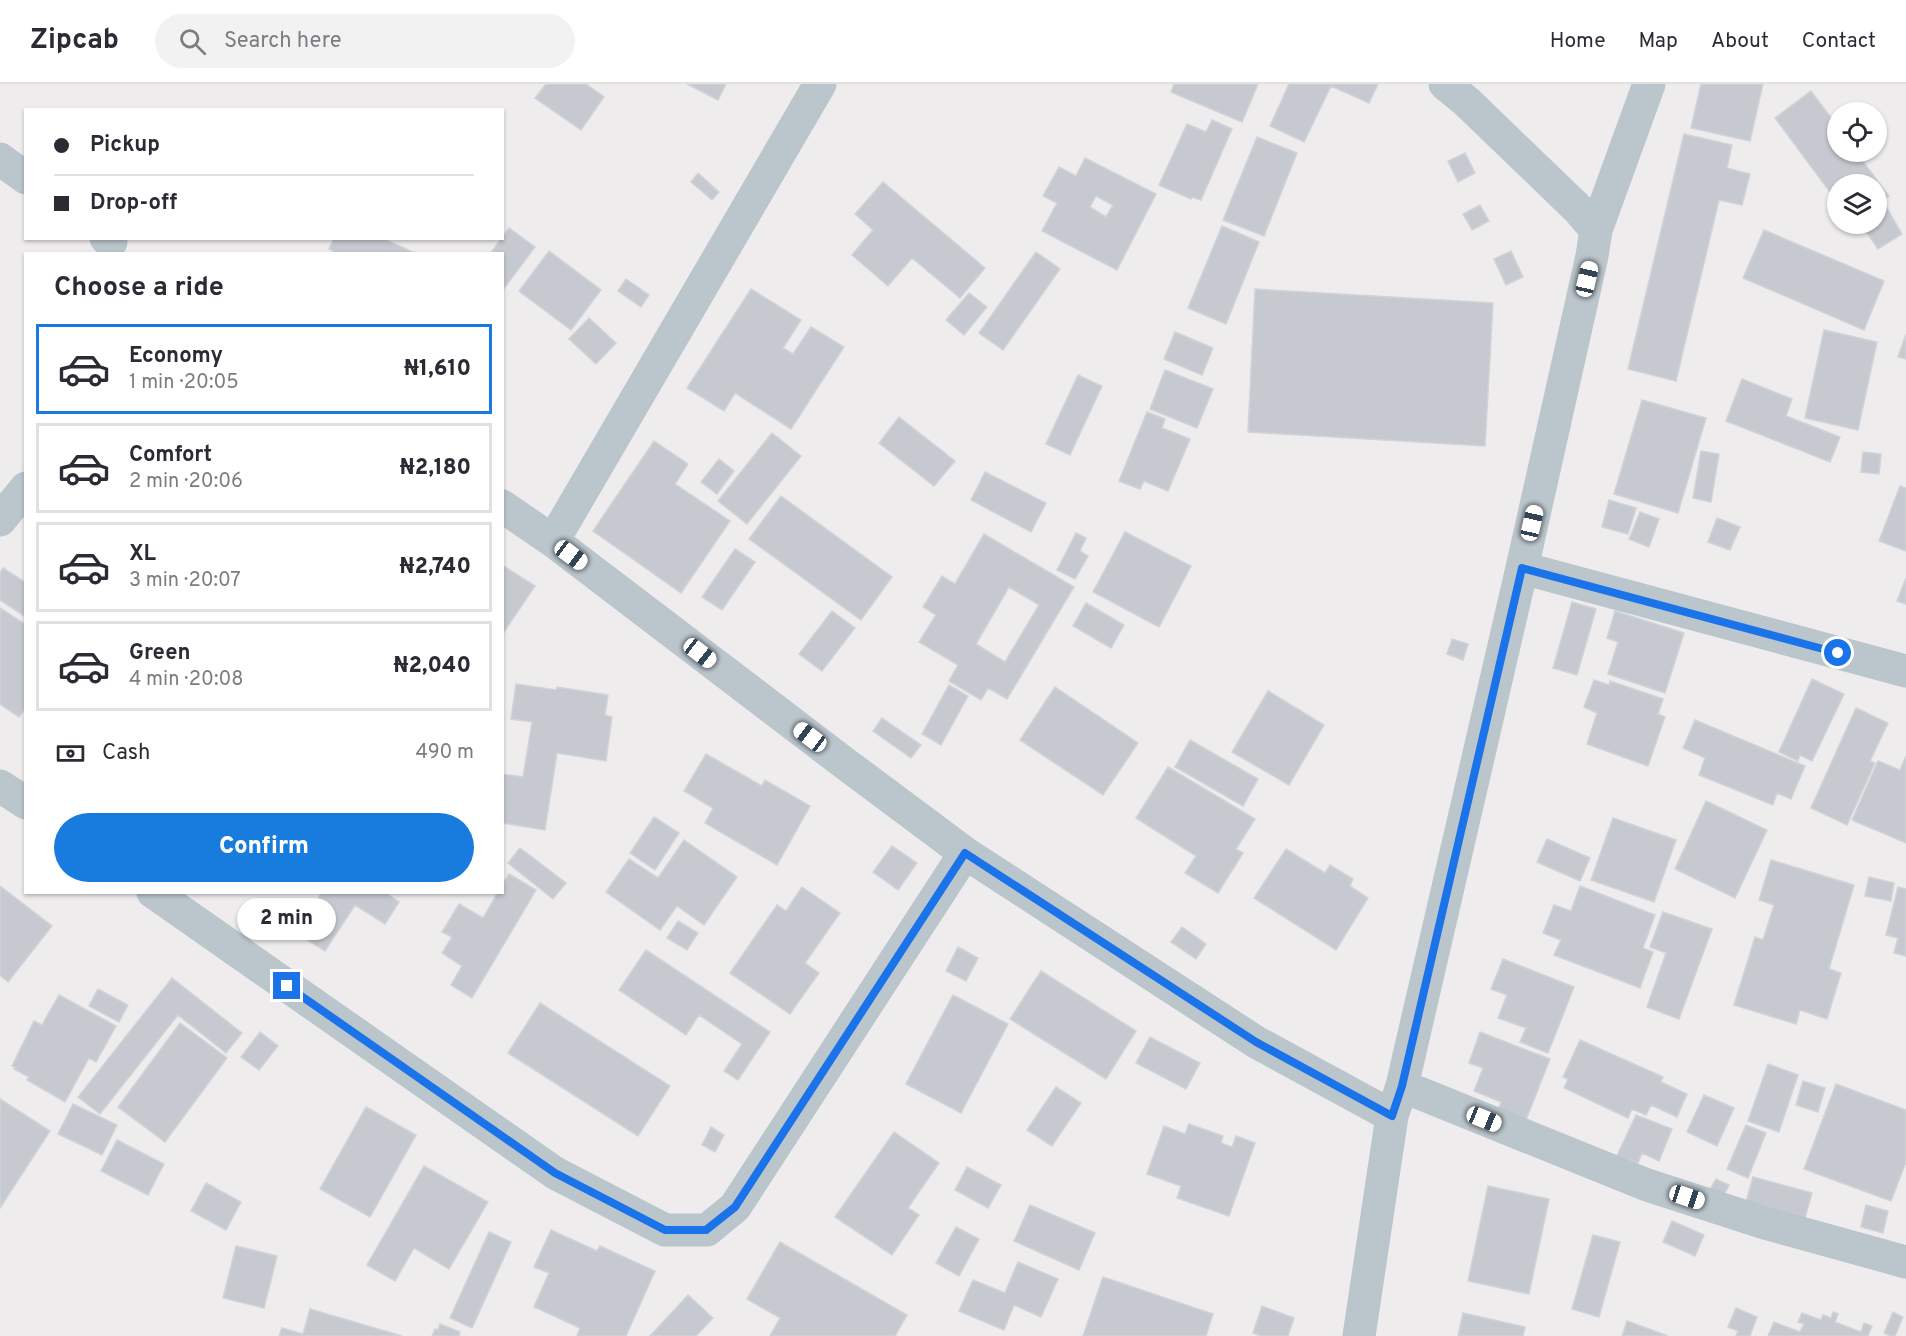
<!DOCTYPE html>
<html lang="en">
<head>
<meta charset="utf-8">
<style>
  :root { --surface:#fff; --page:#f2f2f3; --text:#2b2b33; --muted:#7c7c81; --line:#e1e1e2; --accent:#177cde }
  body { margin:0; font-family:Overpass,sans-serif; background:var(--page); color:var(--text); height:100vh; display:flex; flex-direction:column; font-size:22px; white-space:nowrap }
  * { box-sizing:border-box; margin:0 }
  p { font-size:20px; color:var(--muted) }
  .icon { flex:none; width:33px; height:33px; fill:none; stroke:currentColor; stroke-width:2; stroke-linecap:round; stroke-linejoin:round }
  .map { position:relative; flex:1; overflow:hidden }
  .drawer { position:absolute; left:24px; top:168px; width:480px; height:642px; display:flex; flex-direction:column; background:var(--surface); border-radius:0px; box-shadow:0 2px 4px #0004 }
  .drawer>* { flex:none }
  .top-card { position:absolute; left:24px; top:24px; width:480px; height:132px; border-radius:0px; box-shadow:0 2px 4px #0004; display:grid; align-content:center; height:132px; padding:0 30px; background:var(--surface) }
  .controls { position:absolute; left:1827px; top:18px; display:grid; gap:12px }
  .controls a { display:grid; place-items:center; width:60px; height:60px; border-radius:50%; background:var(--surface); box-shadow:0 2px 4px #0004; font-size:30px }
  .end { position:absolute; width:27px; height:27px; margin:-14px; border:8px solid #1a73e8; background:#fff; box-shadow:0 0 0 3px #fff }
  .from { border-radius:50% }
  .bubble { position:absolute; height:42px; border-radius:21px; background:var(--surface); box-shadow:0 2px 4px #0004; font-size:20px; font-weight:800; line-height:42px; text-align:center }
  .car { position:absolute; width:18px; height:36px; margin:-18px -9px; border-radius:8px; box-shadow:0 0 4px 2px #0007; background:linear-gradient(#fff 24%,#345 0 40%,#fff 0 76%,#345 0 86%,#fff 0) }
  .top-card b { display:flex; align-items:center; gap:21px; height:57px; font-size:22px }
  .top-card b+b { border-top:2px solid var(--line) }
  .top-card i { width:15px; height:15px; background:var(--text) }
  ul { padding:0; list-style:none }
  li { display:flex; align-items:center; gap:18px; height:90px; margin:0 12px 9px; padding:0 18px; border:3px solid var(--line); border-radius:0px }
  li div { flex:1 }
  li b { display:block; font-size:22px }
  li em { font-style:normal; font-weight:800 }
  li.current { border-color:var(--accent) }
  li>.icon { width:54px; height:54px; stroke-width:1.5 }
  h2 { padding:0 30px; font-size:27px; line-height:72px }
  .pay { display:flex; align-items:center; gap:15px; height:66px; padding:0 30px; font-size:22px }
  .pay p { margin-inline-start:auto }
  .button { display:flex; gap:12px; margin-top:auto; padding:12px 30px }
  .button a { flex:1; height:69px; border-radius:36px; background:var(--accent); color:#fff; font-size:24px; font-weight:800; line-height:69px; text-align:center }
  header { display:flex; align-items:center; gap:36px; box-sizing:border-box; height:84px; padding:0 30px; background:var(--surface); border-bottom:2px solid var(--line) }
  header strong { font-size:28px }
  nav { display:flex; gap:33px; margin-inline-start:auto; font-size:21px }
  .search { width:420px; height:54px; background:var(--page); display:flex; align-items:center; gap:15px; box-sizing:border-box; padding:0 21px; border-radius:33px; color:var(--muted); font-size:22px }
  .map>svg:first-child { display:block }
  .building { fill:#c6cad0; stroke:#d0d3d8; stroke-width:1.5; fill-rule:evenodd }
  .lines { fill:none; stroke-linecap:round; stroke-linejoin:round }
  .minor { stroke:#bac5cc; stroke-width:33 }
  .route { stroke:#1a73e8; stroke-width:8 }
</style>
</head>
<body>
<header>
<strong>Zipcab</strong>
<div class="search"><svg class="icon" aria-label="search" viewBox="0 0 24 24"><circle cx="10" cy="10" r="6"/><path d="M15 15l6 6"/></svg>Search here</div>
<nav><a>Home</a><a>Map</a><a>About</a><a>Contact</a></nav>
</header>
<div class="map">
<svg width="1906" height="1252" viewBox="0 0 1906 1252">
  <rect width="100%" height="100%" fill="#efeced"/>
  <path class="building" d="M546,0h40l18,13 -23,33 -46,-32z
    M687,0h39l-8,16z
    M1174,0h84l-16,38 -71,-30z
    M1289,0h89l-9,19 -38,-17 -27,56 -34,-16z
    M1701,0h62l-13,57 -59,-13z
    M1811,7l27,36v25h18l33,44 -13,10v-22h-38v19l-63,-85z
    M1212,36l20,9 -31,71 -9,-3 -1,2 -32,-14 28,-61 19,8z
    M1684,50l48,11 -5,23 23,6 -8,31 -23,-5 -43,181 -48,-12z
    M1257,53l40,16 -33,83 -41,-16z
    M1465,69l10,20 -17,9 -10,-21z
    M1085,74l71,36 -39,76 -75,-39 15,-28 -14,-7 16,-29 17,9zM1096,112l17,9 -7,12 -16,-10z
    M698,89l21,19 -7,8 -21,-18z
    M883,98l102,86 -25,30 -48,-40 -24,28 -36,-31 21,-25 -18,-16z
    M1480,121l9,16 -17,9 -9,-16z
    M1887,124l15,26 -24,15 -17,-25h15v-10z
    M1222,142l37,16 -33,82 -38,-16z
    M509,144l26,19 -33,44v-37h-12z
    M1764,146l120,51 -20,49 -121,-52z
    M334,154h48l33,15 -77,1 -9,-5z
    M549,167l52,39 -30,40 -52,-39z
    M1511,167l12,26 -17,8 -12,-26z
    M1036,168l24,17 -57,81 -24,-17z
    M626,195l23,16 -8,12 -23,-16z
    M751,205l50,31 -18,28 10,6 18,-27 33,20 -53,82 -56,-36 -11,18 -37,-23z
    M1255,205l238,14 -8,143 -237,-14z
    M969,209l18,14 -23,28 -18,-15z
    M589,234l27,25 -20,21 -27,-25z
    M1824,246l53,12 -19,88 -53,-12z
    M1175,248l38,16 -11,27 -38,-16z
    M1906,250v25l-8,-2z
    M1165,286l48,19 -16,39 -47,-19z
    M1078,291l24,11 -32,69 -24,-11z
    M1742,295l50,20 -6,17 54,21 -10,25 -104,-41z
    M1642,316l64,18 -28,95 -64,-19z
    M1147,328l18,7 -3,9 28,11 -22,52 -24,-10 -4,8 -21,-8z
    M899,333l56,44 -21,25 -55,-43z
    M772,349l29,23 -54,68 -29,-23z
    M654,357l34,23 -13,20 55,37 -49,72 -88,-62z
    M1701,367l18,3 -8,48 -18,-4z
    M1863,368l18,2 -2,20 -18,-2z
    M719,375l15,12 -17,23 -16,-12z
    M985,388l61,31 -15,29 -60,-32z
    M1900,402l6,2v63l-27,-10z
    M781,412l111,81 -31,43 -112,-81z
    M1609,416l27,8 -8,26 -26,-7z
    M1640,428l19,7 -10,28 -20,-8z
    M1717,434l23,9 -10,23 -22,-8z
    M1125,448l66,34 -32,61 -66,-35z
    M1076,449l10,5 -6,13 8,5 -13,23 -18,-9z
    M984,450l90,53 -67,112 -19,-11 -7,12 -32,-19 9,-16 -39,-23 17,-27 -13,-8 19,-31 13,8zM1009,503l30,18 -34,57 -29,-18z
    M735,465l20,13 -33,48 -20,-13z
    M502,481l33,21 -33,49z
    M3,484l23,15v34l-26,-17v-27z
    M1906,494v26l-9,-3z
    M1572,518l24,7 -19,66 -24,-7z
    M1086,519l38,22 -13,23 -38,-22z
    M0,524l26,17v82l-7,10 -19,-13z
    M832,527l23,17 -33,43 -23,-17z
    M1615,527l69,22 -19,60 -57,-19 10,-32 -11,-4z
    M1452,555l16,5 -5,16 -16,-6z
    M1812,595l32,15 -32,67 -12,-6 -2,6 -19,-9z
    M1594,596l15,5 1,-4 53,18 -5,15 7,3 -17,49 -61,-22 10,-31 -13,-6z
    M516,600l40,6 1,-3 51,8 -3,20 7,2 -6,44 -49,-8 -12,77 -43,-7v-49l21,3 9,-55 -21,-3z
    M949,601l19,11 -27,49 -19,-11z
    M1055,603l83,56 -35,52 -83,-55z
    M1268,607l56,34 -35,60 -57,-33z
    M1856,624l32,15 -18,38 5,2 -28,62 -36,-17z
    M882,634l39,27 -10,13 -38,-27z
    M1695,636l110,46 -14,33 -14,-6 -4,12 -74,-30 6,-17 -22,-10z
    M1190,656l68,39 -15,27 -68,-39z
    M706,670l56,32 3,-6 45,26 -33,59 -72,-42 8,-15 -29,-17z
    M1906,672v87l-54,-23 26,-59 22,9z
    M1168,683l87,52 -19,30 7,4 -25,40 -33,-20 11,-17 -60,-38z
    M1706,717l61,29 -32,68 -60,-29z
    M654,733l25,16 -24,37 -25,-17z
    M1613,734l63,22 -22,62 -63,-22z
    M1547,755l43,19 -10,23 -43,-19z
    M684,756l53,37 -33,48 -27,-19 -17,24 -54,-38 23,-33 29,19z
    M892,762l25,17 -19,27 -25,-18z
    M520,764l46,35 -13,16 -45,-36z
    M1286,765l39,24 5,-8 23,14 -3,7 18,12 -32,52 -82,-52z
    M1771,776l83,25 -25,84 12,4 -14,46 -27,-9 -4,14 -62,-19 21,-68 8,3 11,-35 -15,-5z
    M509,790l27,16 -64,108 -21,-13 11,-19 -20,-13 10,-16 -10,-5 17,-28 24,14 15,-26h4v-7z
    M1869,793l25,6 -3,18 -26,-5z
    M0,802l52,40 -44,56 -8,-7z
    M1580,802l75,29 -12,33 10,4 -13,36 -86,-33 7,-15 -18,-7 11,-28 17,6z
    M802,803l38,26 -35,50 14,10 -29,41 -60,-41 47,-68 9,6z
    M1898,803l8,2v67l-12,-3 4,-15 -12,-3z
    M322,808h68l-1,3 10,7 -14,22 -30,-19 -30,46 -29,-18z
    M1663,828l49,17 -33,90 -32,-12 19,-54 -16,-6z
    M678,837l20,12 -11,17 -20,-12z
    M1182,843l24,17 -10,15 -25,-17z
    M958,863l20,11 -12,23 -20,-10z
    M646,866l124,82 -32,48 -14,-9 18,-27 -43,-29 -13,20 -67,-45z
    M1503,875l71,28 -26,66 -28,-11 6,-14 -28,-10 9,-23 -16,-6z
    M1041,887l95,60 -30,48 -96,-60z
    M172,894l70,55 -16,20 -48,-38 -78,99 -22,-17z
    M98,905l30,16 -9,17 -30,-16z
    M59,911l57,31 -20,36 -7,-4 -24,44 -38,-22 2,-3 -15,-8 1,-2 -3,-1 22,-45 8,4z
    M953,911l55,29 -47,89 -55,-29z
    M540,919l130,83 -32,50 -130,-83z
    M180,939l47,35 -62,84 -47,-35z
    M260,948l18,14 -19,24 -18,-13z
    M1480,948l70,27 -26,66 -27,-11 4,-12 -27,-11 9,-23 -14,-5z
    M1150,953l50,26 -14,26 -50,-26z
    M1580,956l83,37 -2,5 26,12 -10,23 -26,-12 -5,10 -14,-6 -4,9 -64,-30 4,-9 -5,-2z
    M1768,980l30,11 -19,57 -31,-11z
    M1803,997l22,7 -7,24 -22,-7z
    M1836,1000l70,26v52l-15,39 -87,-32z
    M1056,1003l25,16 -29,43 -25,-16z
    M1704,1011l30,13 -17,38 -30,-14z
    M0,1015l50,32 -50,77z
    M73,1020l44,21 -15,30 -44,-21z
    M366,1023l50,28 -46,82 -50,-28z
    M1636,1031l36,14 -13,32 -17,-8 -4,10 -8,-3 -3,7 -13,-5z
    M1189,1040l34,12 -2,7 11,4 4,-11 19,7 -26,73 -52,-18 4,-12 -34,-12 17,-48 21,8z
    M1746,1041l20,8 -18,45 -21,-9z
    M711,1043l13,8 -9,17 -13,-7z
    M894,1048l45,31 -31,45 11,7 -27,40 -57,-38z
    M117,1056l47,24 -16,31 -47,-24z
    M424,1082l64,36 -39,67 -35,-21 -19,33 -28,-16z
    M967,1083l34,18 -13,23 -33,-18z
    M1753,1093l59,16 -7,25 -59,-16z
    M1716,1095l13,6 -8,15 -13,-7z
    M206,1099l35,19 -15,28 -35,-19z
    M1488,1102l61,13 -20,95 -61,-13z
    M1030,1121l65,28 -16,37 -65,-29z
    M1866,1121l22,6 -5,22 -22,-6z
    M1672,1137l32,14 -9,21 -32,-14z
    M956,1143l23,12 -20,37 -23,-13z
    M551,1146l46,21 3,-5 55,25 -29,65h-49l3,-8 -46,-21 15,-34 -15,-6z
    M489,1148l22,10 -39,86 -22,-10z
    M1593,1151l27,7 -21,75 -27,-8z
    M780,1158l127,73 -12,21h-125l10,-18 -33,-19z
    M236,1162l41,10 -13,52 -41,-10z
    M1018,1178l40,17 -17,38 -27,-12 -10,25 -45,-19 14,-31 32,13z
    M1103,1193l110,37 -7,22h-123z
    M688,1211l25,23 -17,18h-46z
    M1262,1222l32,12 -6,18h-27l-8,-3z
    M1736,1224l21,9 -7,19h-14l2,-5 -10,-4z
    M310,1225l92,27h-123l3,-8 21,6z
    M1833,1228l5,2 -3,8 26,10 3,-9 8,3 -4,10h-100l6,-14 26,10 4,-8 -6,-2 4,-9 19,7 2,-5 8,3z
    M1893,1228l10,5 -8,19h-5l-6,-3z
    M1463,1229l62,14 -2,9h-65z
    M1627,1237l41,15h-46z
    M440,1240l20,8 -1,4h-27l3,-7 3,1z"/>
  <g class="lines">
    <path class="minor" d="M0,75l26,19
      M1596,146l53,-146
      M106,154l5,4
      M502,422l51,35 294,224 118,88 291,189 136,74
      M0,436l26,-32
      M553,457l267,-457
      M1522,484l384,103
      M0,702l26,17
      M153,808l402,281 110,57h42l28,-23 230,-354
      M1402,1002l245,99 118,38 141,39
      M1359,1252l33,-220 10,-30 120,-518 70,-312 4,-26 -18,-21 -111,-107 -22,-18"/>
  </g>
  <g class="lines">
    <path class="route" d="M287,902l268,187 110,57h41l29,-23 230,-354 291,189 136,74 10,-30 120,-518 316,85"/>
  </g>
</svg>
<div class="controls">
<a><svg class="icon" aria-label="locate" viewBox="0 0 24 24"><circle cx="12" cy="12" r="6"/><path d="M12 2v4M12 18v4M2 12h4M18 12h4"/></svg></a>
<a><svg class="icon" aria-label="layers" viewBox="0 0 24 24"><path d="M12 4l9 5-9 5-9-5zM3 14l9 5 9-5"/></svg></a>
</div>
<i class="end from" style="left:1838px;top:569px"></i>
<i class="end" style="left:287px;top:902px"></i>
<div class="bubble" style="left:237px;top:814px;width:99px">2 min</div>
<i class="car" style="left:1587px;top:195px;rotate:13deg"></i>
<i class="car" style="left:1532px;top:439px;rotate:13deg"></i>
<i class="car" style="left:571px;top:471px;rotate:127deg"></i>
<i class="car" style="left:700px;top:569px;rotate:128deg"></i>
<i class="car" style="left:810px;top:653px;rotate:307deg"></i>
<i class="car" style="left:1484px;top:1035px;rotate:112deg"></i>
<i class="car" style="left:1687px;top:1113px;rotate:108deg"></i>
<div class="top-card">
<b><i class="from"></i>Pickup</b>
<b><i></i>Drop-off</b>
</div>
<section class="drawer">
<h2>Choose a ride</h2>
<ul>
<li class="current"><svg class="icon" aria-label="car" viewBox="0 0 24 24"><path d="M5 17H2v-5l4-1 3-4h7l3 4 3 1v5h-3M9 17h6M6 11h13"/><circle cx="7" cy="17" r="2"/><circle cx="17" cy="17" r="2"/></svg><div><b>Economy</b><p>1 min · 20:05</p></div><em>₦1,610</em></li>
<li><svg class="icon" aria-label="car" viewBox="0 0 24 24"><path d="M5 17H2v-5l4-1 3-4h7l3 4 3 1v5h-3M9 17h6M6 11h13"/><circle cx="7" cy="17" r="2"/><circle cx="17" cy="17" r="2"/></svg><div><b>Comfort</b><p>2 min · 20:06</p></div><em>₦2,180</em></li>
<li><svg class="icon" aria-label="car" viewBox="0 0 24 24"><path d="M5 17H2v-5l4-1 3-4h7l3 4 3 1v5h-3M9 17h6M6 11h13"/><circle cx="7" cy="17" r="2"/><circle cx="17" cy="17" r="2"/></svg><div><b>XL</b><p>3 min · 20:07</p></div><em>₦2,740</em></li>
<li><svg class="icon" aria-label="car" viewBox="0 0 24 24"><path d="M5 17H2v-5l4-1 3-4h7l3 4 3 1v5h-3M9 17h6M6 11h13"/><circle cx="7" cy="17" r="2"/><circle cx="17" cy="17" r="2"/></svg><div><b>Green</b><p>4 min · 20:08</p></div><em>₦2,040</em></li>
</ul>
<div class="pay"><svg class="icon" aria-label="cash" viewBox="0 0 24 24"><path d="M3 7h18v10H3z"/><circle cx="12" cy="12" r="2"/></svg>Cash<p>490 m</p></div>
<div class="button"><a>Confirm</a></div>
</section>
</div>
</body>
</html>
